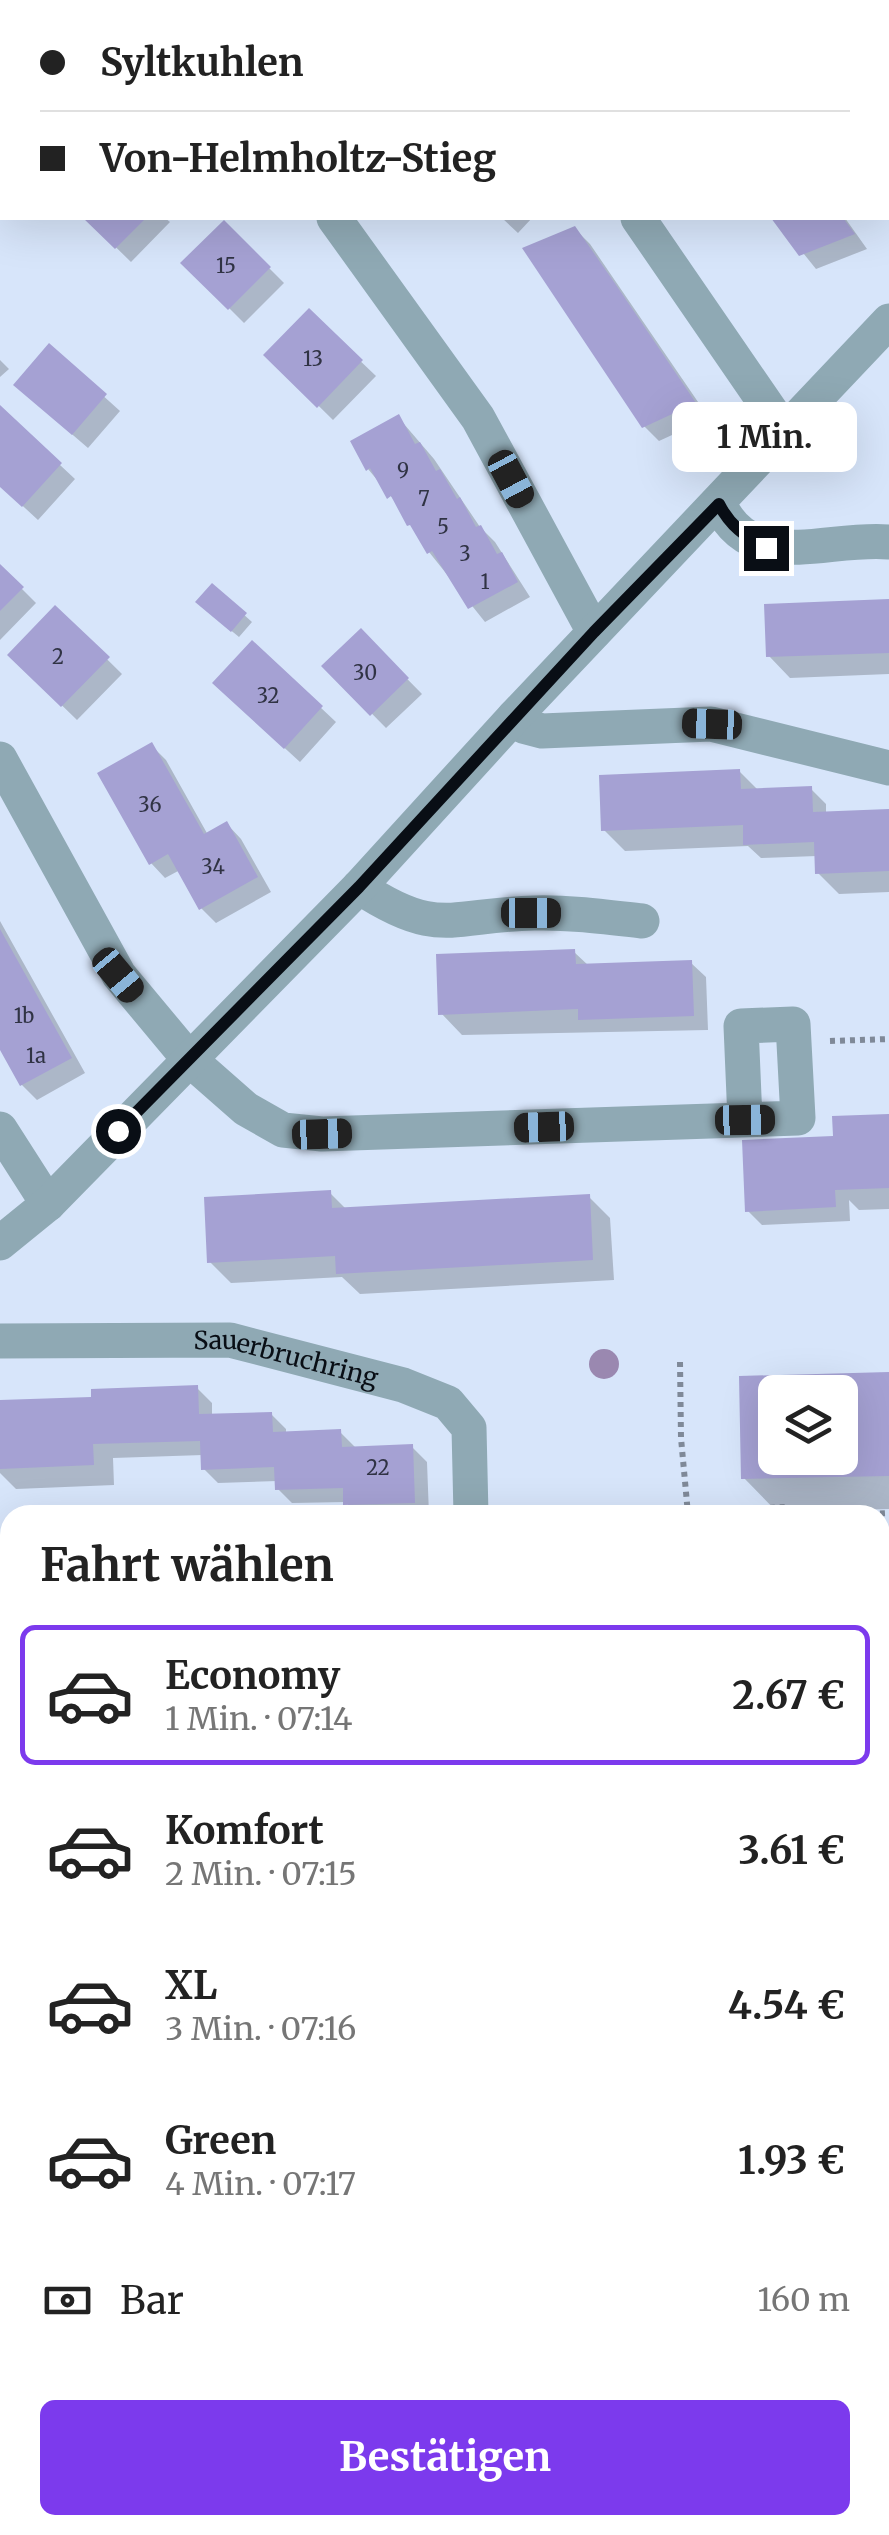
<!DOCTYPE html>
<html lang="de">
<head>
<meta charset="utf-8">
<style>
  :root { --surface:#fff; --page:#f2f2f2; --text:#222; --muted:#767676; --line:#e0e0e0; --accent:#7c3aed }
  body { margin:0; font-family:Merriweather,serif; background:var(--page); color:var(--text); height:100vh; display:flex; flex-direction:column; font-size:38px; white-space:nowrap }
  * { box-sizing:border-box; margin:0 }
  p { font-size:32px; color:var(--muted) }
  .icon { flex:none; width:55px; height:55px; fill:none; stroke:currentColor; stroke-width:2; stroke-linecap:round; stroke-linejoin:round }
  .map { position:relative; flex:1; overflow:hidden }
  .sheet { position:absolute; left:0px; top:1505px; width:890px; height:1030px; display:flex; flex-direction:column; background:var(--surface); border-radius:30px 30px 0 0; box-shadow:0 10px 40px #0002 }
  .sheet>* { flex:none }
  .guide { position:absolute; left:0px; top:0px; width:890px; height:220px; box-shadow:0 10px 40px #0002; display:grid; align-content:center; height:220px; padding:0 40px; background:var(--surface) }
  .fabs { position:absolute; left:758px; top:1375px; display:grid; gap:20px }
  .fabs a { display:grid; place-items:center; width:100px; height:100px; border-radius:15px; background:var(--surface); box-shadow:0 10px 40px #0002; font-size:50px }
  .end { position:absolute; width:45px; height:45px; margin:-22px; border:12px solid #090e15; background:#fff; box-shadow:0 0 0 5px #fff }
  .from { border-radius:50% }
  .bubble { position:absolute; height:70px; border-radius:15px; background:var(--surface); box-shadow:0 10px 40px #0002; font-size:32px; font-weight:700; line-height:70px; text-align:center }
  .car { position:absolute; width:30px; height:60px; margin:-30px -15px; border-radius:12px; box-shadow:0 0 8px 2px #0007; background:linear-gradient(#222 24%,#8ab4d8 0 40%,#222 0 76%,#8ab4d8 0 86%,#222 0) }
  .guide b { display:flex; align-items:center; gap:35px; height:95px; font-size:38px }
  .guide b+b { border-top:2px solid var(--line) }
  .guide i { width:25px; height:25px; background:var(--text) }
  ul { padding:0; list-style:none }
  li { display:flex; align-items:center; gap:30px; height:140px; margin:0 20px 15px; padding:0 20px; border:5px solid transparent; border-radius:15px }
  li div { flex:1 }
  li b { display:block; font-size:38px }
  li em { font-style:normal; font-weight:700 }
  li.selected { border-color:var(--accent) }
  li>.icon { width:90px; height:90px; stroke-width:1.5 }
  h2 { padding:0 40px; font-size:45px; line-height:120px }
  .pay { display:flex; align-items:center; gap:25px; height:110px; padding:0 40px; font-size:38px }
  .pay p { margin-inline-start:auto }
  .button { display:flex; gap:20px; margin-top:auto; padding:20px 40px }
  .button a { flex:1; height:115px; border-radius:15px; background:var(--accent); color:#fff; font-size:40px; font-weight:700; line-height:115px; text-align:center }
  .map>svg:first-child { display:block }
  .shadow { fill:#0003; fill-rule:evenodd }
  .building { fill:#a5a1d3; fill-rule:evenodd }
  .lines { fill:none; stroke-linecap:round; stroke-linejoin:round }
  .path { stroke:#7f8998; stroke-width:6; stroke-dasharray:5 5; stroke-linecap:butt }
  .minor { stroke:#8fa9b4; stroke-width:35 }
  .tertiary { stroke:#8fa9b4; stroke-width:42 }
  .tree { fill:#9a88b0 }
  .route { stroke:#090e15; stroke-width:12 }
  .labels { text-anchor:middle; dominant-baseline:central; stroke-width:9; stroke-linejoin:round; paint-order:stroke }
  .number-label { font-size:20px; fill:#303344 }
  .street-label { font-size:25px; fill:#090e15; stroke:#fff }
</style>
</head>
<body>
<div class="map">
<svg width="889" height="2535" viewBox="0 0 889 2535">
  <rect width="100%" height="100%" fill="#d7e5fa"/>
  <path class="shadow" d="M269,0h50l3,2h-55z
    M623,0h61l3,2h-66z
    M2,76v70l-2,-2z
    M86,218h79l5,4 -39,40z
    M502,218h30l-14,15z
    M775,218h70l22,31 -51,20z
    M224,223l60,60 -40,40 -60,-60z
    M575,229l15,15 119,174 -50,23 -15,-15z
    M309,312l67,64 -43,44 -66,-65z
    M49,347l71,64 -32,37 -57,-49z
    M0,360l9,9 -9,8z
    M0,409l75,70 -37,41 -38,-35z
    M398,417l36,42 46,68 15,15 35,55 -45,25 -56,-70 -24,-39 -37,-44z
    M0,567l36,36 -36,37z
    M212,586l40,36 -13,15 -34,-28z
    M889,602v72l-99,4 -21,-22z
    M55,608l67,66 -45,46 -67,-65z
    M361,632l61,62 -36,34 -61,-62z
    M252,643l84,79 -36,40 -70,-64z
    M151,745l15,15 42,75 19,-11 14,15 30,53 -55,31 -15,-15 -21,-38 -15,8 -14,-15z
    M739,771l20,20 52,-2 15,15v10l63,-2v80l-50,2 -21,-21 -1,-17 -56,2 -13,-12 -123,5 -21,-21z
    M0,921l85,152 -48,27 -15,-15 -22,-40z
    M574,952l15,14 102,-3 15,14 2,53 -246,5 -21,-22z
    M889,1116v93l-30,1 -10,-10 1,21 -88,4 -14,-14 84,-73z
    M330,1193l17,17 242,-13 21,21 4,62 -254,14 -18,-17 -111,6 -21,-21z
    M889,1374v135l-112,3 -33,-34 -3,-100zM775,1392h65v66h-65z
    M197,1388l15,15v13l59,-2 15,15v5l54,-2 15,15h57l15,15 2,53h-72l-11,-13 -54,1 -14,-14 -1,-8 -59,2 -15,-15v-13l-90,3 1,27 -98,4 -16,-16v-70l94,-4z
    M880,1561h9v111l-9,-10z
    M0,1753l10,8v61l-10,8z
    M0,1953l10,10v40l-10,-12z
    M880,2086l9,8v21l-9,10z
    M747,2525h25l-7,10z"/>
  <path class="building" d="M83,218h63l-31,31z
    M771,218h72l12,16 -56,22z
    M224,220l47,47 -43,43 -48,-47z
    M575,226l41,59 80,118 -54,25 -120,-180z
    M309,308l54,52 -46,48 -54,-53z
    M49,343l58,51 -35,41 -59,-50z
    M0,405l62,58 -40,44 -22,-20z
    M399,414l16,30 5,-2 16,29 4,-2 17,30 3,-2 16,30 5,-2 16,29 5,-2 16,30 -50,27 -36,-58 -5,3 -17,-29 -3,1 -16,-30 -4,3 -17,-31 -4,3 -16,-30z
    M0,564l24,23 -24,24z
    M212,583l35,30 -16,19 -36,-30z
    M889,599v54l-123,4 -2,-53z
    M55,605l55,52 -49,50 -54,-52z
    M361,628l48,50 -39,38 -49,-50z
    M252,640l71,66 -39,43 -72,-66z
    M152,742l52,92 23,-13 31,56 -59,33 -31,-56 -19,11 -52,-92z
    M740,769l1,20 71,-3 1,26 76,-3v62l-74,3 -1,-32 -71,3v-20l-142,6 -2,-56z
    M0,929l72,129 -52,28 -20,-36z
    M575,949l1,15 116,-4 2,56 -116,4v-11l-140,6 -2,-61z
    M889,1114v74l-54,2 1,17 -91,5 -3,-72 91,-4 -1,-20z
    M331,1190l1,18 258,-14 3,66 -257,14 -1,-18 -128,7 -3,-66z
    M889,1372v104l-148,3 -2,-103zM775,1392h65v66h-65z
    M198,1385l1,29 73,-2 1,20 68,-3 1,18 71,-3 2,59 -72,2v-17l-68,2 -1,-23 -73,3 -1,-29 -107,3 1,21 -94,4v-69l91,-3v-8z
    M889,1558v83l-9,1v-83z
    M0,1747l10,13v36l-10,8z
    M10,1961v46l-10,-12v-25z
    M889,2132v97l-9,-8v-80z
    M0,2385l10,6v68l-10,-6z
    M24,2525h88l10,10h-89z"/>
  <g class="lines">
    <path class="path" d="M830,1041l59,-2
      M680,1362l1,76 7,76
      M650,1515l135,-8 19,8
      M850,1515l39,-2"/>
    <g class="minor">
      <path d="M10,0l3,2"/>
      <path d="M767,0l2,2"/>
      <path d="M888,168l1,2"/>
      <path d="M334,218l144,200 116,214"/>
      <path d="M638,218l147,214"/>
      <path d="M719,504c33,71 108,32 170,38"/>
      <path d="M514,717l9,9 19,5 169,-7 178,44"/>
      <path d="M0,759l119,216 70,84 57,50 37,21 39,4 476,-16 -5,-94 -52,2 4,94"/>
      <path d="M359,887c79,52 91,28 175,26 37,-1 72,4 108,8"/>
      <path d="M0,1129l48,75"/>
      <path d="M0,1243l48,-39 311,-317 155,-170 375,-396"/>
      <path id="s1" d="M0,1341l230,-1 173,45 45,18 21,25 2,87"/>
      <path d="M0,2329l10,5"/>
      <path d="M200,2525l6,10"/>
    </g>
    <path class="tertiary" d="M0,1689l10,9
      M880,2432l9,7"/>
  </g>
  <circle class="tree" cx="604" cy="1364" r="15"/>
  <g class="lines">
    <path class="route" d="M118,1131l241,-244 235,-255 125,-128c11,22 26,32 47,44"/>
  </g>
  <g class="labels">
    <g class="number-label">
      <text x="226" y="265">15</text>
      <text x="313" y="358">13</text>
      <text x="403" y="470">9</text>
      <text x="424" y="498">7</text>
      <text x="443" y="526">5</text>
      <text x="465" y="553">3</text>
      <text x="485" y="581">1</text>
      <text x="58" y="656">2</text>
      <text x="365" y="672">30</text>
      <text x="268" y="695">32</text>
      <text x="150" y="804">36</text>
      <text x="213" y="866">34</text>
      <text x="24" y="1015">1b</text>
      <text x="36" y="1055">1a</text>
      <text x="378" y="1467">22</text>
    </g>
    <g class="street-label">
      <text stroke="none"><textPath href="#s1" startOffset="288">Sauerbruchring</textPath></text>
    </g>
  </g>
</svg>
<div class="fabs">
<a><svg class="icon" aria-label="layers" viewBox="0 0 24 24"><path d="M12 4l9 5-9 5-9-5zM3 14l9 5 9-5"/></svg></a>
</div>
<i class="end from" style="left:118px;top:1131px"></i>
<i class="end" style="left:766px;top:548px"></i>
<div class="bubble" style="left:672px;top:402px;width:185px">1 Min.</div>
<i class="car" style="left:511px;top:479px;rotate:152deg"></i>
<i class="car" style="left:712px;top:724px;rotate:272deg"></i>
<i class="car" style="left:531px;top:913px;rotate:90deg"></i>
<i class="car" style="left:118px;top:975px;rotate:140deg"></i>
<i class="car" style="left:745px;top:1120px;rotate:89deg"></i>
<i class="car" style="left:544px;top:1127px;rotate:268deg"></i>
<i class="car" style="left:322px;top:1134px;rotate:88deg"></i>
<div class="guide">
<b><i class="from"></i>Syltkuhlen</b>
<b><i></i>Von-Helmholtz-Stieg</b>
</div>
<section class="sheet">
<h2>Fahrt wählen</h2>
<ul>
<li class="selected"><svg class="icon" aria-label="car" viewBox="0 0 24 24"><path d="M5 17H2v-5l4-1 3-4h7l3 4 3 1v5h-3M9 17h6M6 11h13"/><circle cx="7" cy="17" r="2"/><circle cx="17" cy="17" r="2"/></svg><div><b>Economy</b><p>1 Min. · 07:14</p></div><em>2.67 €</em></li>
<li><svg class="icon" aria-label="car" viewBox="0 0 24 24"><path d="M5 17H2v-5l4-1 3-4h7l3 4 3 1v5h-3M9 17h6M6 11h13"/><circle cx="7" cy="17" r="2"/><circle cx="17" cy="17" r="2"/></svg><div><b>Komfort</b><p>2 Min. · 07:15</p></div><em>3.61 €</em></li>
<li><svg class="icon" aria-label="car" viewBox="0 0 24 24"><path d="M5 17H2v-5l4-1 3-4h7l3 4 3 1v5h-3M9 17h6M6 11h13"/><circle cx="7" cy="17" r="2"/><circle cx="17" cy="17" r="2"/></svg><div><b>XL</b><p>3 Min. · 07:16</p></div><em>4.54 €</em></li>
<li><svg class="icon" aria-label="car" viewBox="0 0 24 24"><path d="M5 17H2v-5l4-1 3-4h7l3 4 3 1v5h-3M9 17h6M6 11h13"/><circle cx="7" cy="17" r="2"/><circle cx="17" cy="17" r="2"/></svg><div><b>Green</b><p>4 Min. · 07:17</p></div><em>1.93 €</em></li>
</ul>
<div class="pay"><svg class="icon" aria-label="cash" viewBox="0 0 24 24"><path d="M3 7h18v10H3z"/><circle cx="12" cy="12" r="2"/></svg>Bar<p>160 m</p></div>
<div class="button"><a>Bestätigen</a></div>
</section>
</div>
</body>
</html>
